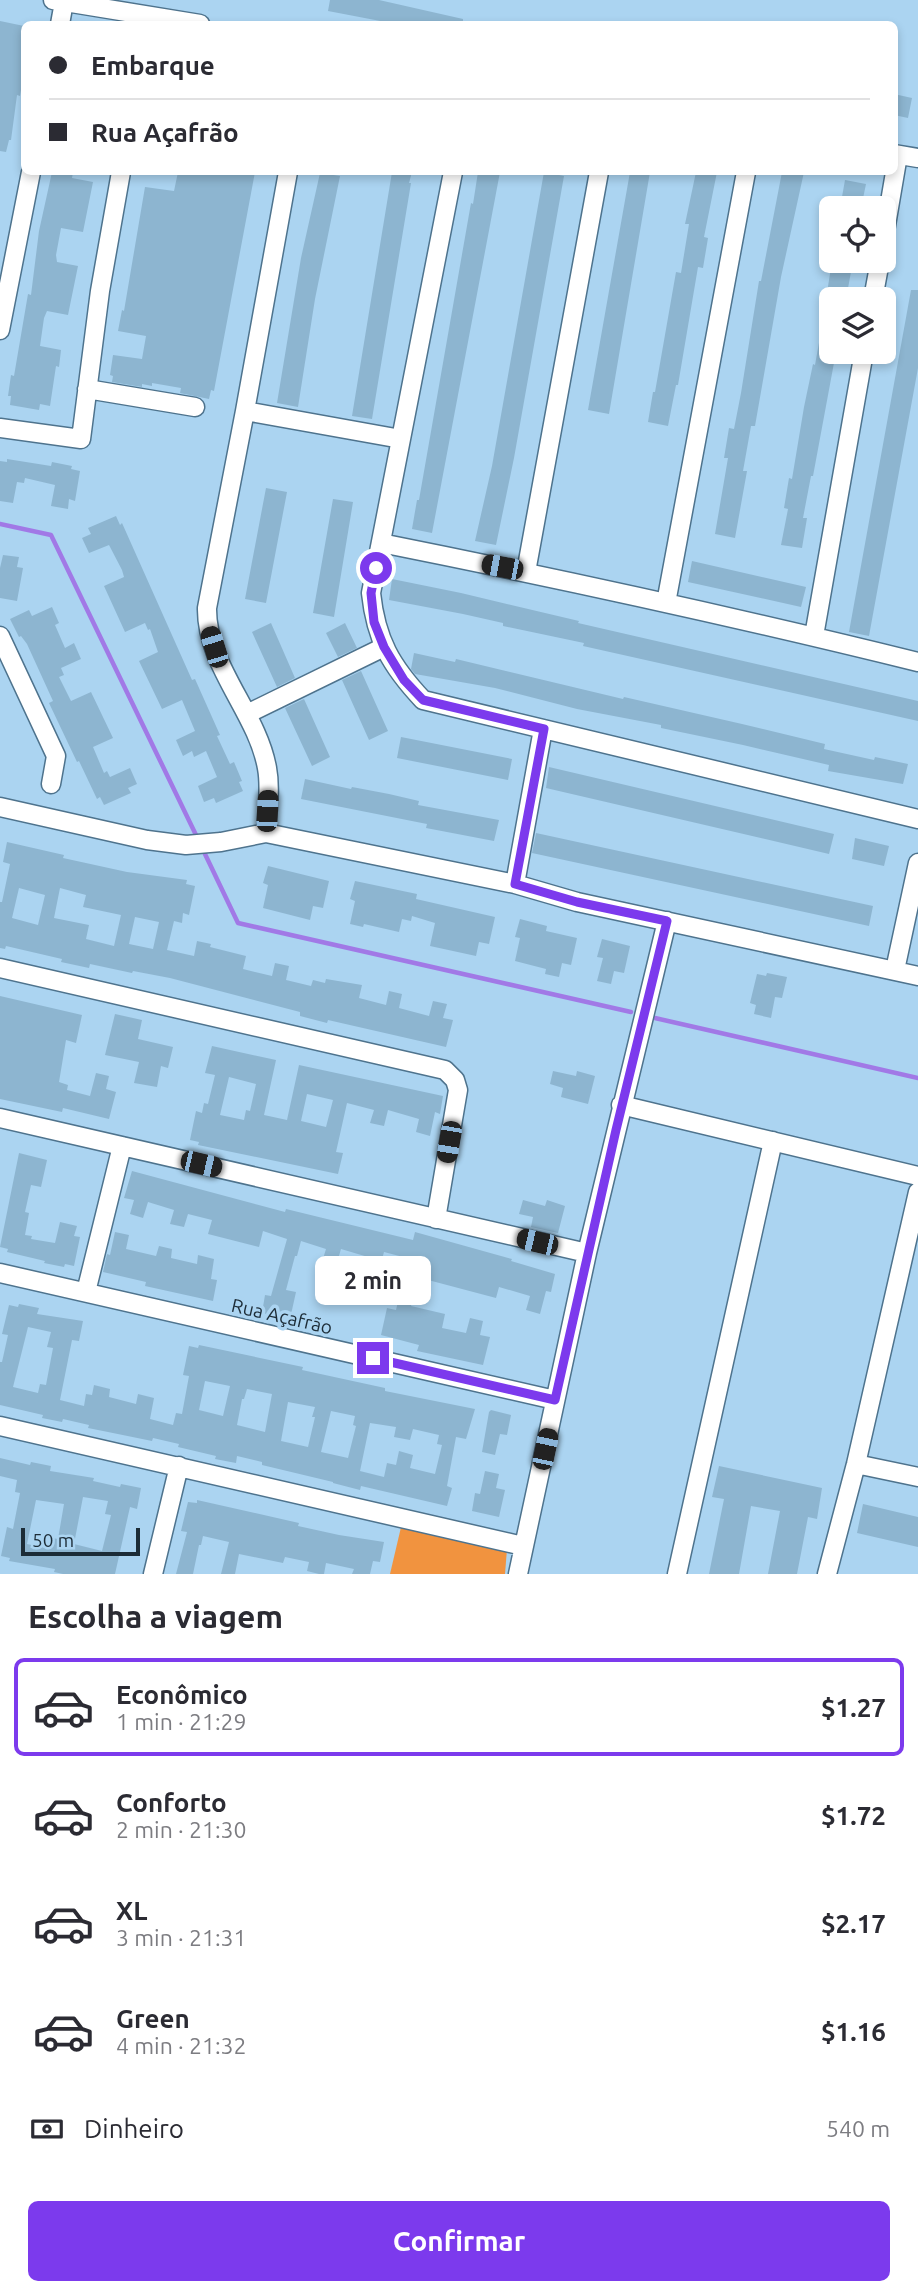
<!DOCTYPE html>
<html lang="pt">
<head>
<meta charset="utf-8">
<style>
  :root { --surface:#fff; --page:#f7f7f7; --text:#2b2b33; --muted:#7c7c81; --line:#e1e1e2; --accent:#7c3aed }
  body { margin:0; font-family:Ubuntu,sans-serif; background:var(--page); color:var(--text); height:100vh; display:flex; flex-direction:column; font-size:26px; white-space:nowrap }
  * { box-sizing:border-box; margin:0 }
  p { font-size:23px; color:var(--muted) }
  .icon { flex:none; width:38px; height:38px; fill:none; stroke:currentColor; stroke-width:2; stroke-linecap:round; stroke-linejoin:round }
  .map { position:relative; height:1574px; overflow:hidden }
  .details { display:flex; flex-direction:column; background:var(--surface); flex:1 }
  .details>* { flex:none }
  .hud { position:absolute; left:21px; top:21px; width:877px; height:154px; border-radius:10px; box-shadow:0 4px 10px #0003; display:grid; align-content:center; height:154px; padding:0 28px; background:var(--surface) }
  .controls { position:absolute; left:819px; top:196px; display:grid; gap:14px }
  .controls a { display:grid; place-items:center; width:77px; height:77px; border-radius:10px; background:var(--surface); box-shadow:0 4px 10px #0003; font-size:35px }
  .scale { position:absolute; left:21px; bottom:18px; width:119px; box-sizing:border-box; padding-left:7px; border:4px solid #1c2c37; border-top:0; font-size:19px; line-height:24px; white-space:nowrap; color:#1c2c37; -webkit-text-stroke:5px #abd4f1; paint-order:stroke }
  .end { position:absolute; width:32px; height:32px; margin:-16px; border:9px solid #7c3aed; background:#fff; box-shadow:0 0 0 4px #fff }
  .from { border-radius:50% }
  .bubble { position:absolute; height:49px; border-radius:10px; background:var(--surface); box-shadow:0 4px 10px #0003; font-size:23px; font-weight:600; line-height:49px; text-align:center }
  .car { position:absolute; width:21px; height:42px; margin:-21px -10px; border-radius:9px; box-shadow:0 0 5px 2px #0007; background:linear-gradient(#222 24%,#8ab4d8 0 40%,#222 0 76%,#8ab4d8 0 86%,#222 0) }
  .hud b { display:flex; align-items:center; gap:24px; height:66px; font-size:26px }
  .hud b+b { border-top:2px solid var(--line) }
  .hud i { width:18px; height:18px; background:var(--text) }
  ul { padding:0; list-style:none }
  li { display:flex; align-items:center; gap:21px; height:98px; margin:0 14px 10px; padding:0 14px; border:4px solid transparent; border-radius:10px }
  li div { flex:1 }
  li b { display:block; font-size:26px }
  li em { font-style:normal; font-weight:600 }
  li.on { border-color:var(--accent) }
  li>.icon { width:63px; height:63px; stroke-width:1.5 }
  h2 { padding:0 28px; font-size:32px; line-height:84px }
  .pay { display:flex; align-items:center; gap:18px; height:77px; padding:0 28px; font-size:26px }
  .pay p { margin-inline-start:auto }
  .action { display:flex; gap:14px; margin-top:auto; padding:14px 28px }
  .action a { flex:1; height:80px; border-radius:10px; background:var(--accent); color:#fff; font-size:28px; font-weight:600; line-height:80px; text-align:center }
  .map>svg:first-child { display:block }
  .green { fill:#f1933f }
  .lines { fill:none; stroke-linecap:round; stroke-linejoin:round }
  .stream { stroke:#a179e6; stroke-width:4.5 }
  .building { fill:#8db5d0; fill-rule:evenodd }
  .minor-casing { stroke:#4e738d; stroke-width:21 }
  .minor { stroke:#fff; stroke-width:18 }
  .route { stroke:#7c3aed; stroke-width:9 }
  .labels { text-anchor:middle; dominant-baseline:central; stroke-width:7; stroke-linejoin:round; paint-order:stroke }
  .street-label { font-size:19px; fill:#1c2c37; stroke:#abd4f1 }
</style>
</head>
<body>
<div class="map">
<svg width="918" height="1574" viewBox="0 0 918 1574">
  <rect width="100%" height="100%" fill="#abd4f1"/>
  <path class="green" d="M402,1523l105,26 -2,25h-115z"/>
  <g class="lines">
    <path class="stream" d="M0,524l51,11 145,300
      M205,854l33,69 393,89
      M655,1018l263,60"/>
  </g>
  <path class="building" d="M330,0h49l84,19v5h-67l-68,-13z
    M0,21l24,5v46l-4,24 -3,-1 -6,45h-2l-3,12 -6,-1z
    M894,94l18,4 -4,20 -14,-3z
    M52,172h21l-1,6 21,4 -10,50 -22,-4 -5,27 1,7 21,4 -10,49 -21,-4 -3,7 -4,28 21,4 -2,17 -3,-1 -6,40 -10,-2 -1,6 -29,-5 1,-9h-3l3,-21 3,1 14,-82 3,1 8,-64z
    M178,172h77l-41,219 -3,-1 -2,9 -29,-6 1,-5 -29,-5v3l-10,-2v3l-30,-5 1,-6 -3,-1 3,-20 29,4 4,-23 -28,-5 4,-21 2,1 21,-124 29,4z
    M392,172h20l-3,11h2l-39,236 -20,-3z
    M478,172h22l-68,361 -20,-4 5,-29h2l52,-297 2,1z
    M544,172l20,4 -50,282 -18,87 -21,-4 17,-75z
    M630,172h20l-41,242 -21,-4z
    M696,172h21l-13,65 4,1 -5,30 -5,-1 -20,118h-2l-8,41 -20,-4 5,-30h2l21,-120 5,1 8,-49h-4z
    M782,172h22l-23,105 -26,149h-4l-8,45h4l-12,67 -20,-4 13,-76h-4l5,-30 5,1 7,-36 18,-112h2z
    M320,173l20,3 -25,123 -17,108 -21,-4 24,-145z
    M845,180l21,4 -5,24h-21z
    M832,261h21l-7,38h-20z
    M911,290h7v78l-49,268 -20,-4z
    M825,309h6v43h5l-23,124h-2l-8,42h4l-5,30 -21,-3 7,-36 -4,-1 5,-30 3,1 12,-72 9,-43 2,1z
    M7,459l44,7 1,-4 20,4 -1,3 9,2 -5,30 -6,-2 -1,10 -17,-3 4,-21 -30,-7 -1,5 -7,-1 -4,21 -13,-2v-40l7,1z
    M266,488l21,4 -21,111 -21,-4z
    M333,499l20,3 -19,115 -21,-4z
    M116,516l4,9 2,-2 70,157 3,-1 25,56 -3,1 13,28 4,-2 8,19 -3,1 4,9 -27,12 -2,-5 -10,4 -6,-16 19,-9 -11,-26 -12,6 -2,-6 -9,5 -7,-16 19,-9 -13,-31 -20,9 -23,-48 19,-9 -8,-23 -2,1 -3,-7 -20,9 -21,-46 20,-9 -2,-7 -13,-25 -20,8 -7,-15 9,-4 -3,-6z
    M3,555l16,2 -2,10 6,1 -6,33 -17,-3v-30z
    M692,561l114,26 -5,20 -113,-25z
    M392,579l69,14 118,28 -1,2 340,78v20l-335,-75 1,-3 -81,-17v-3l-40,-9 -74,-14z
    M52,607l7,16 -4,2 10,23 9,-5 7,16 -20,9 3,7 -5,2 12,24 20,-9 22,46 -20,9 11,26 3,-2 3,6 20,-9 7,16 -9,4 3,5 -27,12 -4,-8 -3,2 -18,-38 -2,1 -28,-59 4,-2 -26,-57 -6,-8 -2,1 -9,-18 19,-9 3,6z
    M271,623l24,55 -18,9 -25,-55z
    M345,623l12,25 -19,9 -12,-24z
    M414,653l41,9 1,-3 167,40 1,-2 118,27 83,20 -1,5 50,11 1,-3 33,7 -5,20 -75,-13 1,-6 -86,-20 -82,-17v-3l-84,-16 -82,-21 -80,-14 -4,-5z
    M361,671l27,60 -19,9 -27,-60z
    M304,699l26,58 -18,9 -27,-58z
    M401,737l111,22 -4,21 -111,-22z
    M549,767l285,67 -5,20 -283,-66z
    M305,779l46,10 1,-2 37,7 30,7 -1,4 81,15 -5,21 -68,-13 1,-4 -126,-25z
    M536,833l337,73 -4,20 -337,-73z
    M855,838l34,8 -5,20 -32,-7z
    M7,842l57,13 -1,3 64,14 60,8 -1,4 9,2 -6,29 -6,-2 -1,10 -8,-2 -7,29 27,6 3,-15 14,3 -1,3 36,9 -3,13 29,7 3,-13 14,3 -3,14 25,6 2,-6 12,3 1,-4 36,6 -3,13 27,7 3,-14 13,3 -3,14 30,8 4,-15 14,3 -4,14 10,2 -7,27 -118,-27 -1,3 -27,-7v-4l-130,-34 -37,-7 -1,2 -42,-9 -1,4 -28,-6 1,-3 -56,-13 -1,3 -5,-1v-46h2l8,-38 -7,-2zM19,888l26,7 -7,30 -26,-7zM60,888l26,7 -3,12 38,8 -7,31 -28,-7 3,-14 -35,-7zM135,917l24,5 -6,27 -24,-5z
    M268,866l61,15 -6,27 -10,-2 -3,14 -47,-12 5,-23 -5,-2z
    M355,881l62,13 -1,5 79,18 -6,27 -10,-2 -3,14 -46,-10 5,-23 -23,-7 -1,5 -9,-2 -3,13 -35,-8 -1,3 -13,-3 5,-23 -5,-2z
    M520,919l27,7 -1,5 31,7 -6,27 -9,-2 -3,14 -14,-3 1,-5 -31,-8 5,-23 -5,-1z
    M602,939l28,7 -6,27 -10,-2 -3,13 -14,-3 6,-23 -6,-1z
    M767,973l20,4 -5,21 -7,-1 -4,21 -17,-4 2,-9 -6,-2 7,-29 9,2z
    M0,996l82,19 -6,28 -10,-3 -7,42 9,3 -1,5 23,6 6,-23 13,3 -3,13 10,3 -7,27 -46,-11 -1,4 -62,-13z
    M115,1014l27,6 -4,19 35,8 -5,21 -7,-2 -4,21 -23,-4 5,-21 -34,-7z
    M212,1046l64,14 -12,55 23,5 12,-55 144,31 -3,18 -5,-2 -5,24 -14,-4 3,-13 -31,-9 -4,16 -14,-3 4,-13 -27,-7 -11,49 7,1 -5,21 -140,-29 1,-3 -9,-2 6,-29 6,2 2,-10 4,1 7,-29 -10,-2zM229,1077l27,7 -6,27 -4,-1 -2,10 -24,-5zM307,1094l26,6 -7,27 -25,-6z
    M553,1071l23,5 1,-5 18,5 -7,28 -27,-7 2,-9 -13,-4z
    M19,1153l28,7 -6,27 -10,-2 -6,27 4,1 -4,22 7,1 -1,3 24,4 5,-21 17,4 -3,10 6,1 -6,29 -9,-2 -1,3 -20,-4 1,-2 -38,-9 1,-3 -8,-2z
    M132,1171l153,41 1,-3 127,31 2,-8 97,27 -1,2 44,13 -4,18 -5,-1 -6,23 -14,-4 4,-14 -31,-9 -3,11 -83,-22 3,-14 -9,-4 -23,-6 -6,22 -14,-4 4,-13 -27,-8 -5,17 -14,-4 4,-13 -25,-8 -4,15h-2l-9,34 10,2 -6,27 -28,-6 3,-18 6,1 16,-57 -24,-8 -4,16 -51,-13 4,-14 -24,-6 -4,13 -14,-3 4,-14 -26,-8 -5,16 -13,-4 4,-14 -10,-2z
    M523,1200l22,6 2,-6 18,6 -7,27 -27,-6 2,-10 -14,-3z
    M115,1232l14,3 -3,14 30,7 3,-10 13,3 -1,9 26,6 1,-9 16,4 -3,20 6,1 -4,21 -68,-15 1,-4 -43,-10 4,-18 3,1z
    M399,1297l14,3 -2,6 34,8 -3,14 24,5 4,-15 13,3 -3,14 10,2 -7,28 -66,-14 2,-6 -38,-10 6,-27 9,2z
    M19,1304l20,4 -2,6 46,7 -4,20 -7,-1 -12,60 24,6 2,-12 6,1 2,-10 16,4 -1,8 27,7 2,-10 16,4 -4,21 23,6 3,-12 6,1 7,-38 -6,-1 6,-29 9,2 1,-3 104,22 -1,3 83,18v3l90,18 -9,30 -10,-2 -9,49 5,2 -5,18 -86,-20 -1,4 -27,-7v-1l-71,-17v-3l-25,-6 -1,7 -21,-4 1,-3 -38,-9 1,-3 -26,-6 -1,3 -44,-9 -20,-4 1,-3 -26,-6 -1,3 -20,-4 1,-3 -43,-10v-43h2l6,-27 -6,-1 7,-29 9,2zM28,1327l23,5 -4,15 6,1 -7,37 -6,-1 -2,9 -25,-6zM205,1381l25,5 -7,30 -24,-6zM247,1389l25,5 -7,38 -28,-7 5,-26h2zM288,1402l27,5 -3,10h3l-7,30 -27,-6zM331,1411l24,5 -2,9 3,1 -8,32 -27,-6zM370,1423l26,4 -2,10 16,3 3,-11 26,6 -2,9 5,1 -7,29 -25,-6 3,-13 -14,-4 -3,14 -9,-2 -3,14 -24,-6z
    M491,1410l20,5 -4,20 -7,-1 -5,21 -13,-3 7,-40z
    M0,1458l30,7 1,-3 20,4 -1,5 44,7 -1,3 27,6 1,-3 20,4 -4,21 -7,-2 -15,67h-52l-9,-2 1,-3 -46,-8 1,-3 -9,-2 6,-29 6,2 7,-36 -5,-1 2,-12 -17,-4zM83,1497l25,4 -3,13 6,1 -9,36 -28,-7zM36,1500l28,4 -6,35 -6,-1 -2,11 -23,-5z
    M719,1466l103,22 -5,31 -9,-2 -11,57h-29l12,-63 -29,-5 -12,68h-30l15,-75 -12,-2z
    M485,1471l14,3 -3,14 9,2 -6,27 -27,-6 3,-18 5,1z
    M197,1500l102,23 -1,3 41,9 45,7 -4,20 -7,-1 -3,13h-18l2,-5 -28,-6 -2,11h-5l-12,-3 2,-9 -24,-5 -2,6 -44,-9 -4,20h-14l8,-32 -26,-6 -2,9h-2l-6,29h-17l11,-42 -6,-1 7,-29 9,1z
    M863,1504l55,13v30l-61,-14z"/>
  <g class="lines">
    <defs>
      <path id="minor" d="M53,0l147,24
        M60,24l4,-22
        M894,154l24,4
        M453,172l-82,421c5,47 20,73 52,107l495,119
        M884,237l14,-82
        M873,299l7,-38
        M0,330l31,-158
        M87,389l108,18
        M245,411l156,28
        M0,428l81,11 19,-148 21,-119
        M381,543c180,36 359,75 537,119
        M526,572l73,-400
        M666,603l80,-431
        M0,636l56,120 -5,28
        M814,636l50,-284
        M247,714l137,-67
        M0,807l147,33 39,5 35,-3 45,-9 249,51 62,18 341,74
        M266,833c1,-21 5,-44 1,-65 -10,-56 -61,-102 -60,-160l38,-197 43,-239
        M515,884l28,-155
        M0,968l445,102 10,10 3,10 -22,129
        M895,970l23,-107
        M621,1105l297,71
        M0,1118l587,135
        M0,1273l555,127
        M86,1292l36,-146
        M0,1426l523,120
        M856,1464l62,13
        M153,1574l26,-108
        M518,1574l69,-321 80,-332
        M677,1574l96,-433
        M827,1574l29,-110 62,-272"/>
    </defs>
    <use href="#minor" class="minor-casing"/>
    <use href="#minor" class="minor"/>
  </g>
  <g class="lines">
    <path class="route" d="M373,1358l182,42 61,-270 51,-209 -90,-19 -62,-18 29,-155 -121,-29 -19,-20 -20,-33 -10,-25 -3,-29 5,-25"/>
  </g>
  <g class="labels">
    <g class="street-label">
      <text transform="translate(282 1316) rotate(13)">Rua Açafrão</text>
    </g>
  </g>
</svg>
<div class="controls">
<a><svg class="icon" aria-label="locate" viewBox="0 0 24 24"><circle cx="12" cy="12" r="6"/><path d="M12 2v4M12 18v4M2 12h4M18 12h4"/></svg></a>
<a><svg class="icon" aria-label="layers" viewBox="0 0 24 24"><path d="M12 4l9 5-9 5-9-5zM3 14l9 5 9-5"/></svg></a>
</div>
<div class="scale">50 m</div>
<i class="end from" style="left:376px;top:568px"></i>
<i class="end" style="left:373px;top:1358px"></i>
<div class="bubble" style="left:315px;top:1256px;width:116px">2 min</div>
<i class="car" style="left:502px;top:567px;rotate:281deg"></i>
<i class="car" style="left:214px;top:647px;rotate:343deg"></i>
<i class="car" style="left:267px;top:811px;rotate:3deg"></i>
<i class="car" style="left:449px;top:1142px;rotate:190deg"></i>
<i class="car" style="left:201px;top:1164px;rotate:103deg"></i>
<i class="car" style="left:537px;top:1242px;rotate:283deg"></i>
<i class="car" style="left:545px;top:1449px;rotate:12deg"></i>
<div class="hud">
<b><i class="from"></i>Embarque</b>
<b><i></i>Rua Açafrão</b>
</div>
</div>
<section class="details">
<h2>Escolha a viagem</h2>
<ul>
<li class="on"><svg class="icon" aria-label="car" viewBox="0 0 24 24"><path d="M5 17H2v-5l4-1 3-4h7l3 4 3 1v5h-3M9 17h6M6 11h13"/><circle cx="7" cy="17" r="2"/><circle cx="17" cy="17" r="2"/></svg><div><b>Econômico</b><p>1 min · 21:29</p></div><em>$1.27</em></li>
<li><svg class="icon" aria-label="car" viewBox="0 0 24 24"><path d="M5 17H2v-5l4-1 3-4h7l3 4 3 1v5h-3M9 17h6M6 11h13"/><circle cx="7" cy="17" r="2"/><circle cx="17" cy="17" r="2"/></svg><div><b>Conforto</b><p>2 min · 21:30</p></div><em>$1.72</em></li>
<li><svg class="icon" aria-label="car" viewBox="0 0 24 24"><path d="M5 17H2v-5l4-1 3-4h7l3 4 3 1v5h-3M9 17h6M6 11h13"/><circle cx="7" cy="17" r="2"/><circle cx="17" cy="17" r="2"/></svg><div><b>XL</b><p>3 min · 21:31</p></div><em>$2.17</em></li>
<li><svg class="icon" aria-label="car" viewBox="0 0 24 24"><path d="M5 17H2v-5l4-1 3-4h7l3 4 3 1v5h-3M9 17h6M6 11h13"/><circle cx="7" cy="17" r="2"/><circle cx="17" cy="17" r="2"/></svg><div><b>Green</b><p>4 min · 21:32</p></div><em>$1.16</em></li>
</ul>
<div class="pay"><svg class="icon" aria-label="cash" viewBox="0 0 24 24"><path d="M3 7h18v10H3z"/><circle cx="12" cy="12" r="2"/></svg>Dinheiro<p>540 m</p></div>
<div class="action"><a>Confirmar</a></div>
</section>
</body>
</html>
